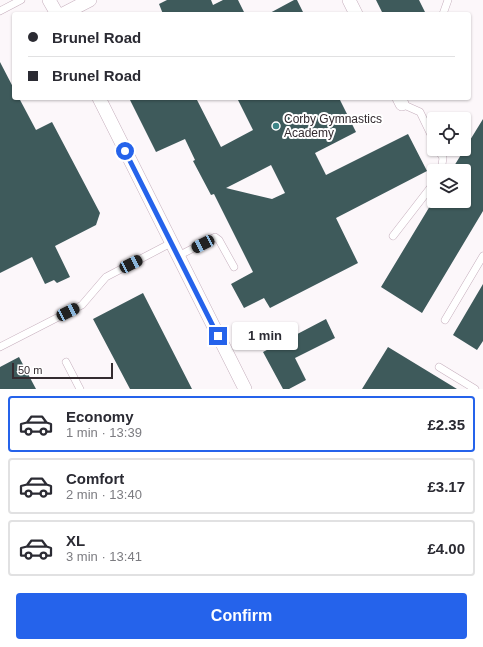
<!DOCTYPE html>
<html lang="en">
<head>
<meta charset="utf-8">
<style>
  :root { --surface:#fff; --page:#f2f2f3; --text:#2b2b33; --muted:#7c7c81; --line:#e1e1e2; --accent:#2563eb }
  body { margin:0; font-family:Helvetica,sans-serif; background:var(--page); color:var(--text); height:100vh; display:flex; flex-direction:column; font-size:15px; white-space:nowrap }
  * { box-sizing:border-box; margin:0 }
  p { font-size:13px; color:var(--muted) }
  .icon { flex:none; width:22px; height:22px; fill:none; stroke:currentColor; stroke-width:2; stroke-linecap:round; stroke-linejoin:round }
  .map { position:relative; height:389px; overflow:hidden }
  .panel { display:flex; flex-direction:column; background:var(--surface); flex:1 }
  .panel>* { flex:none }
  .banner { position:absolute; left:12px; top:12px; width:459px; height:88px; border-radius:4px; box-shadow:0 1px 3px #0004; display:grid; align-content:center; height:88px; padding:0 16px; background:var(--surface) }
  .controls { position:absolute; left:427px; top:112px; display:grid; gap:8px }
  .controls a { display:grid; place-items:center; width:44px; height:44px; border-radius:4px; background:var(--surface); box-shadow:0 1px 3px #0004; font-size:20px }
  .scale { position:absolute; left:12px; bottom:10px; width:101px; box-sizing:border-box; padding-left:4px; border:2px solid #342b30; border-top:0; font-size:11px; line-height:14px; white-space:nowrap; color:#342b30; -webkit-text-stroke:3px #fff; paint-order:stroke }
  .end { position:absolute; width:18px; height:18px; margin:-9px; border:5px solid #2563eb; background:#fff; box-shadow:0 0 0 2px #fff }
  .from { border-radius:50% }
  .bubble { position:absolute; height:28px; border-radius:4px; background:var(--surface); box-shadow:0 1px 3px #0004; font-size:13px; font-weight:700; line-height:28px; text-align:center }
  .car { position:absolute; width:12px; height:24px; margin:-12px -6px; border-radius:5px; box-shadow:0 0 3px 1px #0007; background:linear-gradient(#222 24%,#8ab4d8 0 40%,#222 0 76%,#8ab4d8 0 86%,#222 0) }
  .banner b { display:flex; align-items:center; gap:14px; height:38px; font-size:15px }
  .banner b+b { border-top:1px solid var(--line) }
  .banner i { width:10px; height:10px; background:var(--text) }
  ul { padding:7px 0 0; list-style:none }
  li { display:flex; align-items:center; gap:12px; height:56px; margin:0 8px 6px; padding:0 8px; border:2px solid var(--line); border-radius:4px }
  li div { flex:1 }
  li b { display:block; font-size:15px }
  li em { font-style:normal; font-weight:700 }
  li.selected { border-color:var(--accent) }
  li>.icon { width:36px; height:36px; stroke-width:1.5 }
  .action { display:flex; gap:8px; margin-top:auto; padding:8px 16px }
  .action a { flex:1; height:46px; border-radius:4px; background:var(--accent); color:#fff; font-size:16px; font-weight:700; line-height:46px; text-align:center }
  .map>svg:first-child { display:block }
  .building { fill:#3e5a5b; fill-rule:evenodd }
  .lines { fill:none; stroke-linecap:round; stroke-linejoin:round }
  .lane-casing { stroke:#c6afbd; stroke-width:8 }
  .street-casing { stroke:#c6afbd; stroke-width:14 }
  .lane { stroke:#fff; stroke-width:7 }
  .street { stroke:#fff; stroke-width:13 }
  .route { stroke:#2563eb; stroke-width:5 }
  .poi-dot { fill:#3d8587; stroke:#fff; stroke-width:1.5 }
  .labels { text-anchor:middle; dominant-baseline:central; stroke-width:4; stroke-linejoin:round; paint-order:stroke }
  .poi-label { font-size:12px; fill:#342b30; stroke:#fff; text-anchor:start }
</style>
</head>
<body>
<div class="map">
<svg width="483" height="389" viewBox="0 0 483 389">
  <rect width="100%" height="100%" fill="#fcf7fa"/>
  <path class="building" d="M167,0h44l2,5 10,-5h15l7,14h-82l-4,-10z
    M294,0h3l7,14h-36z
    M376,0h43l7,14h-43z
    M0,62l14,27v9h5l17,32 16,-8 48,91 -4,12 -41,21 15,31 -13,6 -3,-3 -9,4 -13,-27 -32,16z
    M129,98h67l25,49 32,-17 -16,-32h102l17,34 -41,21 11,22 82,-41 19,37 -91,47 22,45 -88,45 -6,-10 -20,10 -13,-24 22,-12 -39,-78 -3,1 -18,-34 2,-1 -10,-21 -29,13zM271,165l14,28 -13,6 -46,-11z
    M483,119v92l-61,102 -41,-26 52,-86h31v-30h-13z
    M483,284v57l-6,9 -24,-15z
    M143,293l49,96h-62l-37,-70z
    M326,319l9,19 -40,20 11,22 -17,9h-6l-20,-37z
    M388,347l69,42h-95z
    M19,357l17,32h-36v-22z"/>
  <g class="lines">
    <defs>
      <path id="lane" d="M0,11l21,-11
        M443,14l5,-14
        M402,104l18,8 14,29
        M438,149l5,9 -2,13
        M393,236l41,-53
        M178,256l37,-19 4,3 15,27
        M445,320l38,-64
        M0,347l82,-42 24,-28 65,-34
        M66,362l14,27
        M439,367l36,22"/>
      <path id="street" d="M49,0l8,14
        M349,0l7,14
        M63,14l27,-14
        M99,98l146,291
        M399,98l3,6"/>
    </defs>
    <use href="#lane" class="lane-casing"/>
    <use href="#street" class="street-casing"/>
    <use href="#lane" class="lane"/>
    <use href="#street" class="street"/>
  </g>
  <g class="lines">
    <path class="route" d="M125,151l93,185"/>
  </g>
  <circle class="poi-dot" cx="276" cy="126" r="4"/>
  <g class="labels">
    <g class="poi-label">
      <text x="284" y="119">Corby Gymnastics<tspan x="284" dy="14">Academy</tspan></text>
    </g>
  </g>
</svg>
<div class="controls">
<a><svg class="icon" aria-label="locate" viewBox="0 0 24 24"><circle cx="12" cy="12" r="6"/><path d="M12 2v4M12 18v4M2 12h4M18 12h4"/></svg></a>
<a><svg class="icon" aria-label="layers" viewBox="0 0 24 24"><path d="M12 4l9 5-9 5-9-5zM3 14l9 5 9-5"/></svg></a>
</div>
<div class="scale">50 m</div>
<i class="end from" style="left:125px;top:151px"></i>
<i class="end" style="left:218px;top:336px"></i>
<div class="bubble" style="left:232px;top:322px;width:66px">1 min</div>
<i class="car" style="left:203px;top:244px;rotate:243deg"></i>
<i class="car" style="left:131px;top:264px;rotate:63deg"></i>
<i class="car" style="left:68px;top:312px;rotate:63deg"></i>
<div class="banner">
<b><i class="from"></i>Brunel Road</b>
<b><i></i>Brunel Road</b>
</div>
</div>
<section class="panel">
<ul>
<li class="selected"><svg class="icon" aria-label="car" viewBox="0 0 24 24"><path d="M5 17H2v-5l4-1 3-4h7l3 4 3 1v5h-3M9 17h6M6 11h13"/><circle cx="7" cy="17" r="2"/><circle cx="17" cy="17" r="2"/></svg><div><b>Economy</b><p>1 min · 13:39</p></div><em>£2.35</em></li>
<li><svg class="icon" aria-label="car" viewBox="0 0 24 24"><path d="M5 17H2v-5l4-1 3-4h7l3 4 3 1v5h-3M9 17h6M6 11h13"/><circle cx="7" cy="17" r="2"/><circle cx="17" cy="17" r="2"/></svg><div><b>Comfort</b><p>2 min · 13:40</p></div><em>£3.17</em></li>
<li><svg class="icon" aria-label="car" viewBox="0 0 24 24"><path d="M5 17H2v-5l4-1 3-4h7l3 4 3 1v5h-3M9 17h6M6 11h13"/><circle cx="7" cy="17" r="2"/><circle cx="17" cy="17" r="2"/></svg><div><b>XL</b><p>3 min · 13:41</p></div><em>£4.00</em></li>
</ul>
<div class="action"><a>Confirm</a></div>
</section>
</body>
</html>
